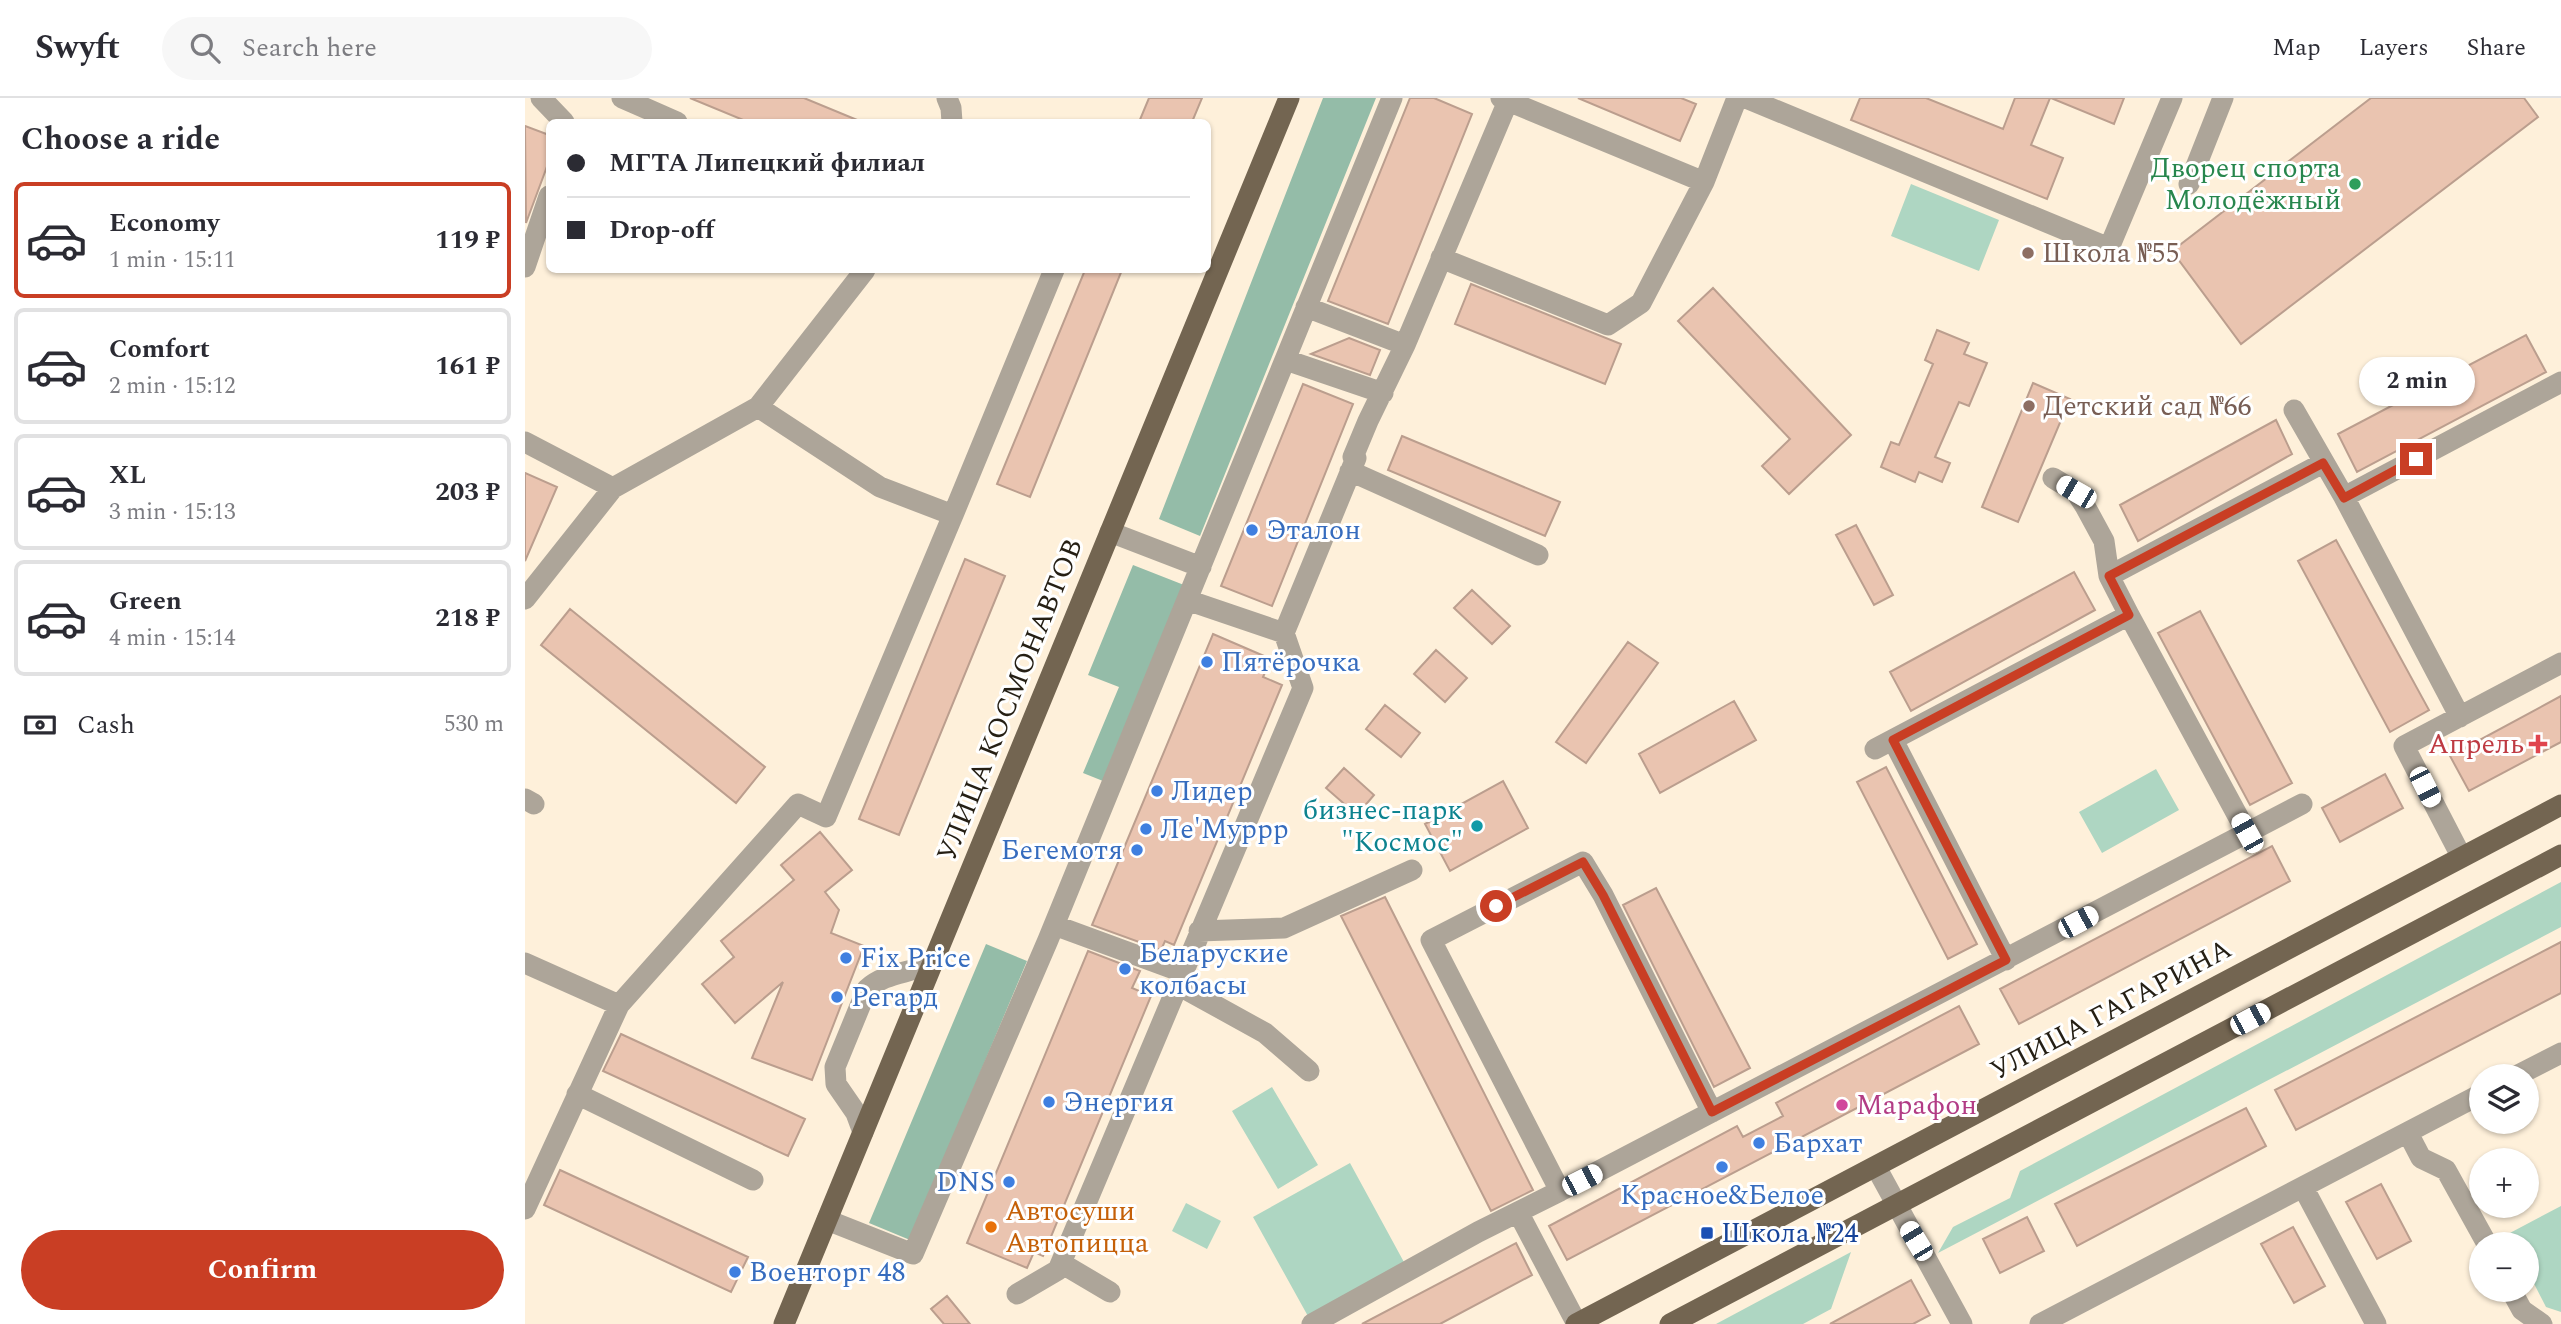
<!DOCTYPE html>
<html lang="en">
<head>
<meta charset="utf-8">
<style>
  :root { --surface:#fff; --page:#f7f7f7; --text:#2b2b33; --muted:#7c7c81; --line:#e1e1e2; --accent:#c93e24 }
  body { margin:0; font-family:Spectral,serif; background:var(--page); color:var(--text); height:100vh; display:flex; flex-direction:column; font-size:26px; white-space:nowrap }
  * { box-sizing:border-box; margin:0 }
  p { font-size:23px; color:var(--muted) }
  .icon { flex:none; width:38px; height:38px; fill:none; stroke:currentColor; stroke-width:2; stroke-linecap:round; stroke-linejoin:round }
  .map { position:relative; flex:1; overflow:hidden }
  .drawer { display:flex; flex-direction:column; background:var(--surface); width:525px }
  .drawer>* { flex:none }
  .hud { position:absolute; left:21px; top:21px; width:665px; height:154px; border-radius:10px; box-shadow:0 2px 5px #0004; display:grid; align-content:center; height:154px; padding:0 21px; background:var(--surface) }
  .fabs { position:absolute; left:1944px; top:966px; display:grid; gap:14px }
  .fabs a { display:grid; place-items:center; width:70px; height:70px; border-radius:50%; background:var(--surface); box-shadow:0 2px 5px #0004; font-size:35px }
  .end { position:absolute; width:32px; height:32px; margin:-16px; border:9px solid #c93e24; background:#fff; box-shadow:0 0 0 4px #fff }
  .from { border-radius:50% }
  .bubble { position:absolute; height:49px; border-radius:24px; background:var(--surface); box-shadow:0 2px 5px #0004; font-size:23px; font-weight:700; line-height:49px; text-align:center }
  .car { position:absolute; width:21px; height:42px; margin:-21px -10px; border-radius:9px; box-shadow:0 0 5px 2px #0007; background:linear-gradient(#fff 24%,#345 0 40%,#fff 0 76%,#345 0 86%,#fff 0) }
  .hud b { display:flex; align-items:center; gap:24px; height:66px; font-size:26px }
  .hud b+b { border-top:2px solid var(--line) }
  .hud i { width:18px; height:18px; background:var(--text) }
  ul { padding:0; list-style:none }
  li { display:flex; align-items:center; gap:21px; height:116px; margin:0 14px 10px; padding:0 7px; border:4px solid var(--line); border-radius:10px }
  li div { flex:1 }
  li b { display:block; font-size:26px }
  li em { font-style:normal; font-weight:700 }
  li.active { border-color:var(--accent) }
  li>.icon { width:63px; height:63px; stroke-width:1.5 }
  h2 { padding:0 21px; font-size:32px; line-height:84px }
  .pay { display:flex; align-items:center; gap:18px; height:77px; padding:0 21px; font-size:26px }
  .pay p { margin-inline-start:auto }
  .cta { display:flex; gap:14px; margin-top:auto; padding:14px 21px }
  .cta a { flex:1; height:80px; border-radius:42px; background:var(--accent); color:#fff; font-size:28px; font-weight:700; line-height:80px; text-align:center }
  header { display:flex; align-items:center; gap:42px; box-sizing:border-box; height:98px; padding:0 35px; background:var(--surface); border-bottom:2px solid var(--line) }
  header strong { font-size:33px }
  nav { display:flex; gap:38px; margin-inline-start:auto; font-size:24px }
  .search { width:490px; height:63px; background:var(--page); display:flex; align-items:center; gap:18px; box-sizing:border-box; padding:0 24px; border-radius:38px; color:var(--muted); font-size:26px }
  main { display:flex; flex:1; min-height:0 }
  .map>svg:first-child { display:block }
  .green { fill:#aed6c2 }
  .forest { fill:#94bca8 }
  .building { fill:#eac4b0; stroke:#bb9e8e; stroke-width:2 }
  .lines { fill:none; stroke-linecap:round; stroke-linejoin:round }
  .minor { stroke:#ada599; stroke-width:21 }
  .major { stroke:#736551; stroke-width:21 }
  .route { stroke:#c93e24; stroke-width:9 }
  .leisure-dot { fill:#2e9e5b; stroke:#fff; stroke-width:2.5 }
  .education-dot { fill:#8d6e63; stroke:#fff; stroke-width:2.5 }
  .shop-dot { fill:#3f7fe0; stroke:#fff; stroke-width:2.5 }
  .health-dot { fill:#e0444e; stroke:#fff; stroke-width:2.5 }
  .culture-dot { fill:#0f9aa8; stroke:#fff; stroke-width:2.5 }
  .hotel-dot { fill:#d1479c; stroke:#fff; stroke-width:2.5 }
  .food-dot { fill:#e8710a; stroke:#fff; stroke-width:2.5 }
  .transit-dot { fill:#1a4fb4; stroke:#fff; stroke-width:2.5 }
  .labels { text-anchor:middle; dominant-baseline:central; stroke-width:6; stroke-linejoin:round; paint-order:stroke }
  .leisure-label { font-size:28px; fill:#27864d; stroke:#fff; text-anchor:end }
  .education-label { font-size:28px; fill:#785e54; stroke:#fff; text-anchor:start }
  .shop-label { font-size:28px; fill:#366cbe; stroke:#fff; text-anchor:start }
  .street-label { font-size:28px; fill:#251f14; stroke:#fff }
  .health-label { font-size:28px; fill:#be3a42; stroke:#fff; text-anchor:end }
  .culture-label { font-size:28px; fill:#0d838f; stroke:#fff; text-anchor:end }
  .hotel-label { font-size:28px; fill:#b23c85; stroke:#fff; text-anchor:start }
  .food-label { font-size:28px; fill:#c56008; stroke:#fff; text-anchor:start }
  .transit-label { font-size:28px; fill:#164399; stroke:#fff; text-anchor:start }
</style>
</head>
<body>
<header>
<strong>Swyft</strong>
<div class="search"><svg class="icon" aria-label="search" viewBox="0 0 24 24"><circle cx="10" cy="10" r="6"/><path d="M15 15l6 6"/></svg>Search here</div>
<nav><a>Map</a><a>Layers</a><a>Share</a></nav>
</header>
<main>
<section class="drawer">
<h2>Choose a ride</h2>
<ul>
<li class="active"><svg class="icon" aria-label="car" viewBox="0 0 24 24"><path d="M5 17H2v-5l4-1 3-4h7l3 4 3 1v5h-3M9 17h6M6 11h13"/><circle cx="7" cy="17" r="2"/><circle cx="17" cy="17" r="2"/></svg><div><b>Economy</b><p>1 min · 15:11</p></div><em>119 ₽</em></li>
<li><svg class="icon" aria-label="car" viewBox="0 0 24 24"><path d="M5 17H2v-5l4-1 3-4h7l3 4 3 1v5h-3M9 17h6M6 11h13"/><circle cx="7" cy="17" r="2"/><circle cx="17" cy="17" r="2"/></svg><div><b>Comfort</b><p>2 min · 15:12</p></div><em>161 ₽</em></li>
<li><svg class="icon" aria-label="car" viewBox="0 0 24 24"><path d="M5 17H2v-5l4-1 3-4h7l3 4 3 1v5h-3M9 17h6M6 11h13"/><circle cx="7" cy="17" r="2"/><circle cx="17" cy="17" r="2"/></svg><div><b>XL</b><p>3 min · 15:13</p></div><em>203 ₽</em></li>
<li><svg class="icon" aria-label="car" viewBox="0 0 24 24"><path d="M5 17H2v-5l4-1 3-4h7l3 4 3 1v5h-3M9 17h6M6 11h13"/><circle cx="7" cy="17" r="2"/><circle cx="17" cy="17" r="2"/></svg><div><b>Green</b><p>4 min · 15:14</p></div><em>218 ₽</em></li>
</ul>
<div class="pay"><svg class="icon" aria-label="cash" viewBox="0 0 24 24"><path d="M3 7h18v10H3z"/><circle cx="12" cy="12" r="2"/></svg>Cash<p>530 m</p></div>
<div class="cta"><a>Confirm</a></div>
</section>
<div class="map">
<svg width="2036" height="1226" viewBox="0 0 2036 1226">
  <rect width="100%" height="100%" fill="#fef0da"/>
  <path class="green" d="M1386,86l88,36 -20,51 -88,-35z
    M1631,671l23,41 -77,43 -23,-41z
    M2036,784v45l-623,326 15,-26 57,-29 10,-27z
    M747,989l46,78 -40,24 -46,-78z
    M825,1065l55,101 -96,54 -56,-101z
    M661,1105l35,18 -14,28 -35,-18z
    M2036,1108v106l-15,-5 -19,-37v-26h-14l-5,-10z
    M1326,1154l-20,57 -28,15h-87z"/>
  <path class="forest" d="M798,0h53l-176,438 -41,-17z
    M608,467l51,20 -81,196 -20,-8 36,-86 -31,-12z
    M461,846l41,17 -117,279 -41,-17z"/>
  <path class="building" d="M165,0h114l58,24h-114z
    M624,0h53l-10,24h-53z
    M885,0h24l38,16 -84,210 -60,-23z
    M1053,0h103l15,6 -16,37z
    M1335,0h66l77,31 12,-31h35l-19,47 32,13 -16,41 -196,-79z
    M1526,0h73l-10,26z
    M1846,0h153l14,19 -297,227 -69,-93z
    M0,28l24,9v26l-23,62z
    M560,172h37l-92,227 -33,-13z
    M946,186l150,60 -16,40 -150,-60z
    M1188,190l138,147 -62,59 -27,-28 28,-27 -112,-118z
    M1412,232l32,13 -5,11 23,9 -18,43 -10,-4 -24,55 15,6 -8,19 -23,-10 -4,10 -34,-15 10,-25 8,3 34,-81 -8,-4z
    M2001,237l20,37 -189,100 -19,-38z
    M824,240l31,12 -10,25 -59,-21z
    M1508,285l37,16 -52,123 -36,-15z
    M778,286l50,20 -81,202 -51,-20z
    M1751,322l16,34 -154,87 -18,-36z
    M877,338l158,66 -15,34 -157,-66z
    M0,375l32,14 -32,74z
    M1331,427l37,70 -19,10 -38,-70z
    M1811,442l93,170 -39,22 -92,-171z
    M440,461l40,17 -106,259 -40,-16z
    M1549,474l21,38 -184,101 -21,-39z
    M947,492l38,36 -18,18 -38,-36z
    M45,511l195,158 -29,36 -195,-158z
    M1675,513l92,172 -42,22 -92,-172z
    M688,536l58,25 -8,18 19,8 -108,260 -9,-4 -4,9 -69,-25z
    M1103,544l30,21 -72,100 -30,-21z
    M911,552l31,28 -22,24 -31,-28z
    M2036,598v46l-92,49 -19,-35z
    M1209,603l22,39 -96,53 -21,-39z
    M860,607l35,28 -19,24 -35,-28z
    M1361,669l91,177 -29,15 -91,-177z
    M819,670l30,27 -17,20 -31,-27z
    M1860,676l18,34 -63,34 -18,-34z
    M978,683l25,47 -78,43 -25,-47z
    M295,734l32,38 -27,22 14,18 -8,23 33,13 -52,134 -60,-22 31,-76 -48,41 -33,-39 32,-27 -13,-16 73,-61 -13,-15z
    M1747,748l18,35 -271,143 -19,-35z
    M1131,790l94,180 -36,19 -91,-182z
    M860,799l148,293 -42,21 -150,-295z
    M2036,844v51l-265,137 -21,-40z
    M563,853l52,20 -8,17 19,8 -108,260 -9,-4 -7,16 -60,-25z
    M1434,908l20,38 -412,216 -18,-34 188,-100 6,11 40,-21 -7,-13z
    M96,936l184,85 -17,37 -185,-85z
    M1721,1010l20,38 -189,100 -22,-42z
    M35,1072l188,87 -17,35 -187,-87z
    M1856,1086l30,57 -34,18 -31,-57z
    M1502,1119l17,34 -44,22 -17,-34z
    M1768,1129l32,59 -31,17 -33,-59z
    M991,1145l16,32 -92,49h-78z
    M1386,1182l19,35 -17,9h-83z
    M422,1198l23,28h-26l-13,-15z"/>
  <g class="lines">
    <path class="minor" d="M16,0l23,24
      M97,0l55,24
      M422,0l4,10 1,14
      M976,0l203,84
      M1221,0l363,150 63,-150
      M1664,86l34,-86
      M916,160l167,67 33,-22 63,-121 33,-84
      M0,169l24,-71
      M781,209l99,38
      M761,262l97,33
      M1769,312l50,87 116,220
      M0,344l88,46
      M825,373l188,84
      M1528,380l23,14 9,14 19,35 5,35
      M1819,399l217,-115
      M428,417l101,-245
      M585,434l91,35
      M0,501l88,-111 145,-81 107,-137
      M662,502l97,33
      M1604,517l118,218
      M1368,642l113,220
      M1350,651l254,-134 -20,-39 214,-113
      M0,701l9,5
      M1936,758l-57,-110 157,-83
      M529,827l128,47
      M674,833l85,-3 128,-58
      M0,865l94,42 -94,204
      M653,887l87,48 44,38
      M94,907l179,-201 28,13 127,-302 -73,-28 -122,-80
      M1991,978l45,-23
      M52,996l176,86
      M1187,1014l-109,-217 -20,-33 -152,78 129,251c248,-128 495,-258 742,-387
      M338,1034l-7,-19 -20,-29 -1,-17 32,-78c19,-17 43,-15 66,-27
      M1883,1035l13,25 25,12 41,74
      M1351,1069l86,157
      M1778,1089l73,137
      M993,1114l59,112
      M302,1122l86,34 135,-314 344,-842
      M536,1165l49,29
      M1986,1192l11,20 20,14
      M492,1196l41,-24 245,-582 -19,-55 72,-175 -3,-1 15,-36 37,-76 103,-244
      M787,1226l166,-92 82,-41
      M1515,1226l441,-230"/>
    <path class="major" d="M259,1226l505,-1226
      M1051,1226l985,-519
      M1145,1226l891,-469"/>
  </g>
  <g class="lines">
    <path class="route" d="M971,808l87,-44 20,33 109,217 294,-152 -113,-220 236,-125 -20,-39 214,-113 21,35 72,-39"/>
  </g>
  <circle class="leisure-dot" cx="1830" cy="86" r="7"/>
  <g class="education-dot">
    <circle cx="1503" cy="155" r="7"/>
    <circle cx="1504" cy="308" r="7"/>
  </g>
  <g class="shop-dot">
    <circle cx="727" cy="432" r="7"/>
    <circle cx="682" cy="564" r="7"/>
    <circle cx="632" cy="693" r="7"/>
    <circle cx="621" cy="731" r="7"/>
    <circle cx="612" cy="752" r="7"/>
    <circle cx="321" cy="860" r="7"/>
    <circle cx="600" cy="871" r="7"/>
    <circle cx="312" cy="899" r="7"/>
    <circle cx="524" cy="1004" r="7"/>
    <circle cx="1234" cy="1045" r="7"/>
    <circle cx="1197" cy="1069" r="7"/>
    <circle cx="484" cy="1084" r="7"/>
    <circle cx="210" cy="1174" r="7"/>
  </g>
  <path class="health-dot" d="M2009.5 635.5h7v7h7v7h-7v7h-7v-7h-7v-7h7z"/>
  <circle class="culture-dot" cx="952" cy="728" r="7"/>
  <circle class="hotel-dot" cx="1317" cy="1007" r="7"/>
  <circle class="food-dot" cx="466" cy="1129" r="7"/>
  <rect class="transit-dot" x="1175" y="1128" width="14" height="14" rx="3.5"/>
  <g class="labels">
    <g class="leisure-label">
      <text x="1816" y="70">Дворец спорта<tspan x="1816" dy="32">Молодёжный</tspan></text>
    </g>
    <g class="education-label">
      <text x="1517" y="155">Школа №55</text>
      <text x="1518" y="308">Детский сад №66</text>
    </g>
    <g class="shop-label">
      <text x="741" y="432">Эталон</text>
      <text x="696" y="564">Пятёрочка</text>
      <text x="646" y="693">Лидер</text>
      <text x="635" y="731">Ле'Муррр</text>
      <text x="598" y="752" text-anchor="end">Бегемотя</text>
      <text x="614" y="855">Беларуские<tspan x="614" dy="32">колбасы</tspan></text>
      <text x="335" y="860">Fix Price</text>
      <text x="326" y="899">Регард</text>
      <text x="538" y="1004">Энергия</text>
      <text x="1248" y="1045">Бархат</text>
      <text x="470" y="1084" text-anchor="end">DNS</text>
      <text x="1197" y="1097" text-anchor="middle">Красное&amp;Белое</text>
      <text x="224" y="1174">Военторг 48</text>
    </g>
    <g class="street-label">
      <text transform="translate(485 602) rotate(-68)">УЛИЦА КОСМОНАВТОВ</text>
      <text transform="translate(1586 912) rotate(-28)">УЛИЦА ГАГАРИНА</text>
    </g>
    <g class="health-label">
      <text x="1999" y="646">Апрель</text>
    </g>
    <g class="culture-label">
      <text x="938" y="712">бизнес-парк<tspan x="938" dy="32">"Космос"</tspan></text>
    </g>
    <g class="hotel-label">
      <text x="1331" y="1007">Марафон</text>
    </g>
    <g class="food-label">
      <text x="480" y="1113">Автосуши<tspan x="480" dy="32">Автопицца</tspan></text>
    </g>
    <g class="transit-label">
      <text x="1196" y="1135">Школа №24</text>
    </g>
  </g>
</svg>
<div class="fabs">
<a><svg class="icon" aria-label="layers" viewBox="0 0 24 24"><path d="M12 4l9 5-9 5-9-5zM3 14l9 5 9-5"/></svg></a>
<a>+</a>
<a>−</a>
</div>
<i class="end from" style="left:971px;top:808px"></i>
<i class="end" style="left:1891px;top:361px"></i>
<div class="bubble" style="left:1834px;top:259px;width:116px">2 min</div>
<i class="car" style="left:1551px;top:394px;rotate:300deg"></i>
<i class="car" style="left:1900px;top:689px;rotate:153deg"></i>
<i class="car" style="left:1722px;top:735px;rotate:331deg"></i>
<i class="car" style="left:1553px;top:824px;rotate:62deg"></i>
<i class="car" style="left:1725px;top:921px;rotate:62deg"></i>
<i class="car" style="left:1057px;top:1082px;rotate:63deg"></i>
<i class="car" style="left:1391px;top:1143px;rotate:329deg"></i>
<div class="hud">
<b><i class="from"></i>МГТА Липецкий филиал</b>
<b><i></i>Drop-off</b>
</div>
</div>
</main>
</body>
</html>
